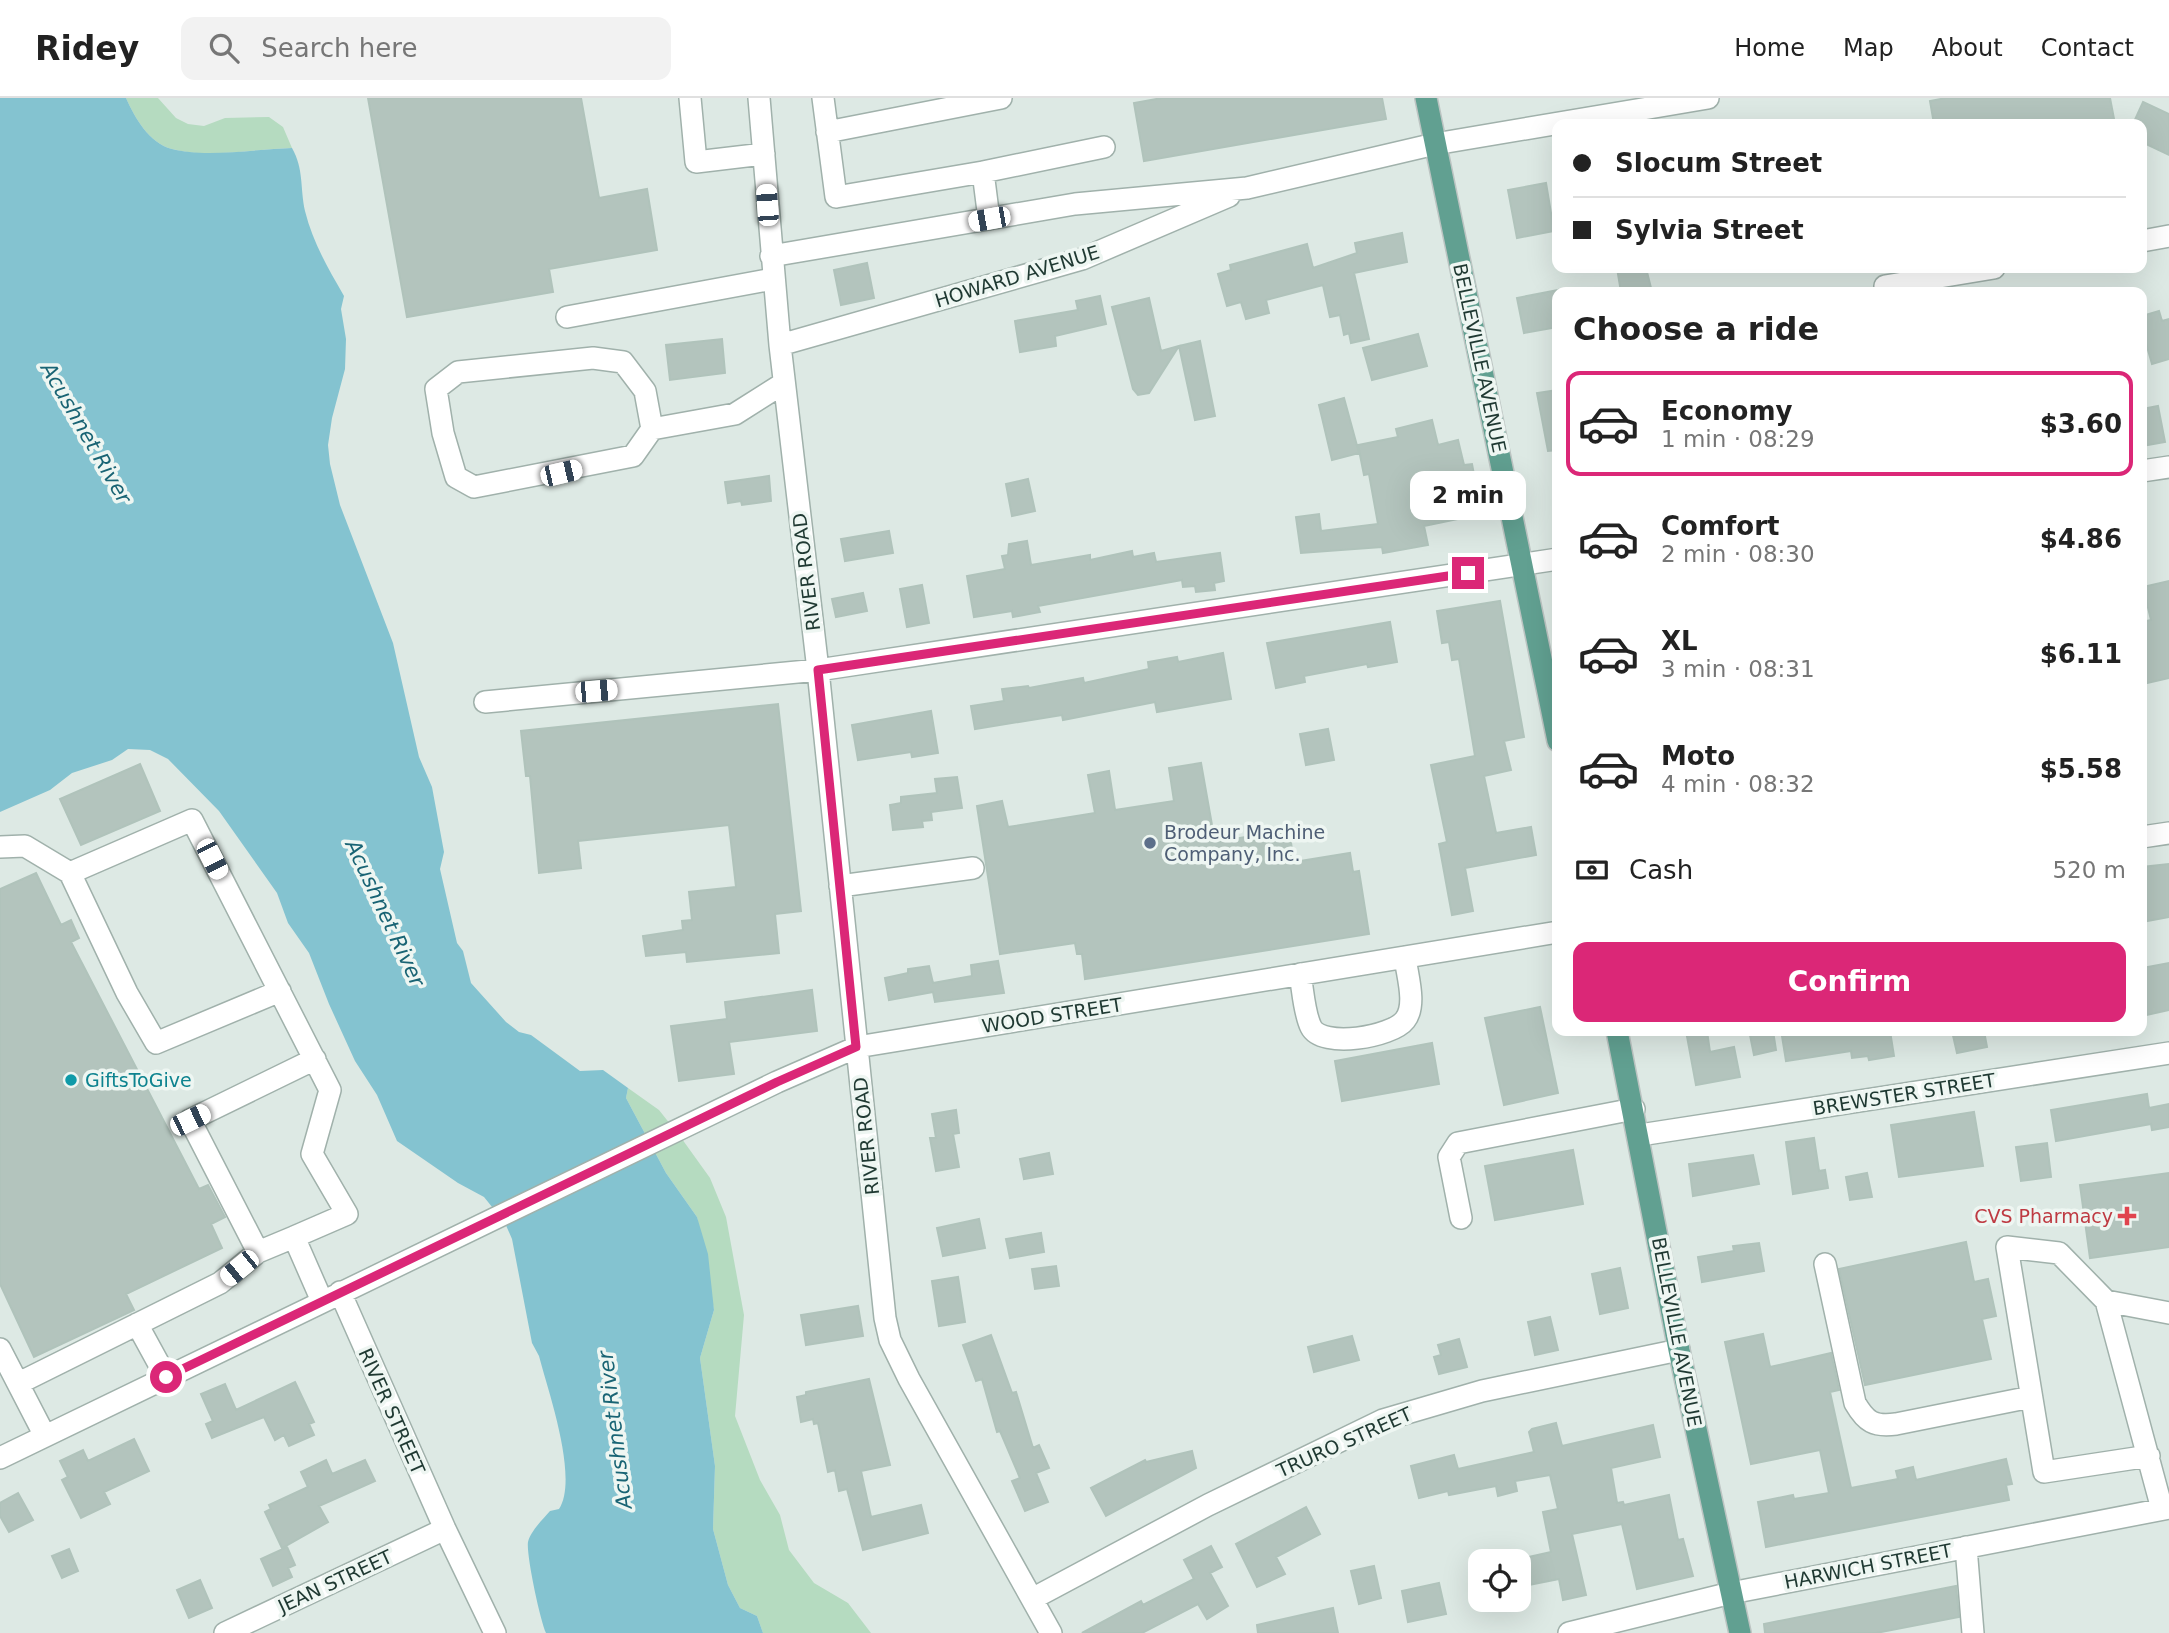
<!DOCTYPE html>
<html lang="en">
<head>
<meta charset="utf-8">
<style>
  :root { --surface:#fff; --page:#f2f2f2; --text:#222; --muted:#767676; --line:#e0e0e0; --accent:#db2777 }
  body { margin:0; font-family:"DejaVu Sans",sans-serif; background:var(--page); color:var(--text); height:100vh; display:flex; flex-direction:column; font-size:26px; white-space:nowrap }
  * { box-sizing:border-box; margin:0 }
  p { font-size:23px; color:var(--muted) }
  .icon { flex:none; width:38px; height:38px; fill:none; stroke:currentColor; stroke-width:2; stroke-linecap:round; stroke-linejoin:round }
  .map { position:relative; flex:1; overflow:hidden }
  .drawer { position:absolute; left:1552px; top:189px; width:595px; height:749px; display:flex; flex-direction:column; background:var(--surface); border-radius:14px; box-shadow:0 7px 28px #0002 }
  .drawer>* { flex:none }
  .banner { position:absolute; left:1552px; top:21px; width:595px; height:154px; border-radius:14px; box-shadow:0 7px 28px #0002; display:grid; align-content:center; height:154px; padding:0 21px; background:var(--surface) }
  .tools { position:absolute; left:1468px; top:1451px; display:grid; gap:14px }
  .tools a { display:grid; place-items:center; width:63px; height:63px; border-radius:14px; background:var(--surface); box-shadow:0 7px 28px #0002; font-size:35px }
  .end { position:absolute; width:32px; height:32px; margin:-16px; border:9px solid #db2777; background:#fff; box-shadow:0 0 0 4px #fff }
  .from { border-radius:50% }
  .bubble { position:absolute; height:49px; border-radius:14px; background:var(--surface); box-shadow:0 7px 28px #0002; font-size:23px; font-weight:800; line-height:49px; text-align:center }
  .car { position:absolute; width:21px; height:42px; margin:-21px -10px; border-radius:9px; box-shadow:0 0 5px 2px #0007; background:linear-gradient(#fff 24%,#345 0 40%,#fff 0 76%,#345 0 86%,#fff 0) }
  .banner b { display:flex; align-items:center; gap:24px; height:66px; font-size:26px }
  .banner b+b { border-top:2px solid var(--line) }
  .banner i { width:18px; height:18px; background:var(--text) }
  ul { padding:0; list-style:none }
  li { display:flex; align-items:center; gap:21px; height:105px; margin:0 14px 10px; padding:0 7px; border:4px solid transparent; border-radius:14px }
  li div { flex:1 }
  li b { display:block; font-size:26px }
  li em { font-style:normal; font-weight:800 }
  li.selected { border-color:var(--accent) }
  li>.icon { width:63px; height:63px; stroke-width:1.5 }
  h2 { padding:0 21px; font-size:32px; line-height:84px }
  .pay { display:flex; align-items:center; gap:18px; height:77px; padding:0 21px; font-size:26px }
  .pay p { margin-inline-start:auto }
  .action { display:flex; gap:14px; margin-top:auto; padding:14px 21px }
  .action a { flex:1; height:80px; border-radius:14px; background:var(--accent); color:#fff; font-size:28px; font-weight:800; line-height:80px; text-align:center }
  header { display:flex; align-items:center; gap:42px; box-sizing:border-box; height:98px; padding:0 35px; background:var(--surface); border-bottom:2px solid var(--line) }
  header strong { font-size:33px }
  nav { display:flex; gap:38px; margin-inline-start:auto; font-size:24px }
  .search { width:490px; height:63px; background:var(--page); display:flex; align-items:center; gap:18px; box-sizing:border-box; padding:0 24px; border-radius:14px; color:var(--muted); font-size:26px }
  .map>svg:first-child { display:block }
  .green { fill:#b5dbc0 }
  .water { fill:#84c3d0 }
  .building { fill:#b3c4bd; stroke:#b0c3bb; stroke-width:2 }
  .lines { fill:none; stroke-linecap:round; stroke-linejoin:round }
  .minor-casing { stroke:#a0b1ab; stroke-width:24 }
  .major-casing { stroke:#bcc4c2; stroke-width:24 }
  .minor { stroke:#fff; stroke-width:21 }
  .major { stroke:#61a091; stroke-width:21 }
  .route { stroke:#db2777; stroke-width:9 }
  .service-dot { fill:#5c6f8a; stroke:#eef6f2; stroke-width:2.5 }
  .culture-dot { fill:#0f9aa8; stroke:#eef6f2; stroke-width:2.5 }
  .health-dot { fill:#e0444e; stroke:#eef6f2; stroke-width:2.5 }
  .labels { text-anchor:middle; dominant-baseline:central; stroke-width:7; stroke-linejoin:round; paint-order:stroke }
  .street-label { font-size:19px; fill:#1f3932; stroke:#eef6f2 }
  .service-label { font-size:19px; fill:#4e5e75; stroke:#eef6f2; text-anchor:start }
  .culture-label { font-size:19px; fill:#0d838f; stroke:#eef6f2; text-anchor:start }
  .health-label { font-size:19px; fill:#be3a42; stroke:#eef6f2; text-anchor:end }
  .water-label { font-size:21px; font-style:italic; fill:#196474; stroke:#eef6f2 }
</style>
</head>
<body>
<header>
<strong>Ridey</strong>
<div class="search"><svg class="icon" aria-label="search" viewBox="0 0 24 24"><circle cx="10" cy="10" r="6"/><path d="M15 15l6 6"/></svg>Search here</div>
<nav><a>Home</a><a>Map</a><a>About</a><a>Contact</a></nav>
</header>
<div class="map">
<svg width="2169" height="1535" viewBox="0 0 2169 1535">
  <rect width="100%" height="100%" fill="#dde9e4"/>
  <path class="green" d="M126,0h32l18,20 12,6 16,2 21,-8 44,-1 14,10 9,21c-38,1 -84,11 -120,1 -23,-6 -37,-31 -46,-51z
    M628,990l31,22 23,29 28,39 16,39 18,98 -9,101 25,64 20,35 9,35 25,33 34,20 23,30h-108l-6,-17 -17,-8 -12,-23 -15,-56 2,-63 -15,-108 14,-48 -17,-93 -31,-44 -40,-75z"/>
  <path class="water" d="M0,0h126c9,20 23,45 46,51 33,9 85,0 120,-1 12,21 8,40 13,63 8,32 23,57 39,85l-3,13 5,30 -1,30 -13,49 -4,27 2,19 10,41 53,138 26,114 13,30 12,65 -4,17 17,74 6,8 8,32 35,39 13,10 12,3 49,36 23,-1 25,18 -2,10 40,75 31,44 11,37 6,56 -14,48 15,108 -2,63 15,56 12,23 17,8 6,17h-217c-6,-13 -20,-79 -18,-91 2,-10 15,-23 22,-31l9,-2c20,-31 -11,-118 -20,-153l-7,-13 -20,-104 -7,-16 -21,-26 -26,-14 -61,-42 -20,-46 -22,-34 -26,-57 -20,-51 -21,-30 -11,-30 -58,-82 -51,-52 -18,-9 -22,-1 -16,11 -40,13 -22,17 -50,22z"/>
  <path class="building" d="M368,0h213l18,100 48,-9 10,61 -108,19 4,23 -146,25z
    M1162,0h220l4,21 -242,42 -10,-58z
    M1946,0h164l5,26h-181l-4,-23z
    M2143,4l26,12v41l-27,-13v-18h-9z
    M1546,85l8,48 -37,7 -9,-48z
    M1402,135l5,29 -53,11 15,66 -18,4 -2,-10 -5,2 -4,-20 -10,2 -7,-32 -57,15 3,13 -23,6 -5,-17 -14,4 -9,-32 13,-4 -1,-5 77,-21 6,24 44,-15 -2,-10z
    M867,165l7,35 -33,7 -7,-35z
    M1617,170h29l6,24h-31z
    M1558,192v37l-34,6 -7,-35z
    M1100,198l6,28 -51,12 1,10 -36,6 -5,-31 63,-11 -2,-9z
    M1149,200l12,53 18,-5 -30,47 -11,2 -5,-6 -21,-82z
    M2159,213l3,10 7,-2v40l-17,5 -10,-35v-13z
    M1418,236l9,32 -55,14 -9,-32z
    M722,241l3,34 -55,7 -4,-35z
    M1200,243l15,75 -20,4 -16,-74z
    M1558,292v60l-10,1 -11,-58z
    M1344,300l15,55 -27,7 -13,-55z
    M2158,308l7,36 -23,4v-37z
    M1432,322l6,25 20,-5 6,25 8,-1 9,47 -5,1 1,3 -53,11 4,19 -45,8 -1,-6 -81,6 -5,-36 23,-3 2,17 57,-7 -9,-50 -5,1 -6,-30 40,-8 -2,-8z
    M769,378l2,25 -29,4 -1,-4 -13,2 -3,-21z
    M1028,381l7,32 -23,5 -6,-32z
    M889,433l4,22 -48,8 -4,-22z
    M1027,443l4,24 59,-10v5l42,-9 1,6 21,-4 2,9 64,-9 4,28 -10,2 1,7 -19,2 -1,-6 -12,1 -1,-7 -144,26 2,6 -27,5 -1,-6 -38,6 -7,-41 38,-7 -3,-13 6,-1 1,-11z
    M2169,483v97l-22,5 -5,-20v-41l9,-2 -8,-33z
    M922,487l7,38 -22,4 -7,-38z
    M863,495l4,18 -31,6 -4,-18z
    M1500,503l24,136 -20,4 7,29 -27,6 12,57 35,-6 5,28 -71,13 8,43 -21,4 -13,-71 8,-2 -16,-77 44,-9 -16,-97 -7,1 -3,-18 -7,1 -5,-32z
    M1390,524l7,40 -29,5 -1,-3 -63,12 1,6 -29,6 -9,-45z
    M1223,555l8,46 -74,13 -2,-10 -92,18 -1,-5 -87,14 -4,-23 33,-5 -2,-12 26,-3 1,2 54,-10 1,5 65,-14 -1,-7 29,-5 1,5z
    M778,606l23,207 -26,3 4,39 -92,9 -1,-10 -40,4 -3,-20 40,-6 -1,-9 10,-1 -3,-28 47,-5 -7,-62 -151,16 3,27 -42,5 -9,-97h-4l-5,-45z
    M931,613l7,42 -26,4 -1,-5 -53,8 -6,-35z
    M1328,631l6,31 -28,5 -6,-31z
    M1201,665l14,79 74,-12 5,32 56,-9 3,19 6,-1 10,63 -284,45 -3,-25h-5l-2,-11 -75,11 -23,-148 25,-5 6,26 87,-14 -7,-38 21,-4 6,39 59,-9 -5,-33z
    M140,666l20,47 -79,34 -21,-46z
    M957,679l5,31 -31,4 1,8 -10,1 1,6 -30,3 -3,-25 11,-2v-6l36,-4 -2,-14z
    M2169,766v53l-27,5v-55z
    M36,775l25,52 10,-5 8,18 -8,4 128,247 9,-4 17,32 -14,7 11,24 -96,46 8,16 -100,47 -34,-73v-395z
    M998,863l6,32 -69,9 -2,-10 -44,8 -4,-22 23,-5v-4l21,-3 4,17 39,-7 -1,-11z
    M2169,865v47l-27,6v-48z
    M812,892l5,41 -88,11 5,32 -55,7 -8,-55 56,-7 -2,-17z
    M1540,909l18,86 -54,12 -19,-87z
    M1686,933h21l3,21 24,-5 6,30 -44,8z
    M1773,933l3,19 -22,5 -4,-20z
    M1815,933h75l4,25 -25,4 -1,-4 -16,2 -1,-7 -65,10 -4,-25z
    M1952,933h32l3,16 -30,6z
    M1432,945l7,41 -97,17 -7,-40z
    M2147,996l2,14 20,-4v23l-17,3 -1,-6 -95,17 -5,-31z
    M956,1012l3,23 -6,1 6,33 -23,4 -6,-33h6l-4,-24z
    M1974,1014l9,54 -84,11 -8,-52z
    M1814,1040l5,33 6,-1 3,18 -35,6 -7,-52z
    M2047,1045l4,34 -30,4 -5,-34z
    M1573,1052l10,54 -88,16 -10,-54z
    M1049,1055l4,21 -29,5 -4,-20z
    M1753,1057l6,29 -66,12 -4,-32z
    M1867,1075l5,24 -22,3 -4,-23z
    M2169,1075v74l-79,11 -10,-73z
    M979,1121l6,29 -42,8 -6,-28z
    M1041,1135l3,19 -34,6 -4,-19z
    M1966,1144l8,40 14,-3 8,37 -14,3 9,40 -126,26 -26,-116z
    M1759,1145l5,28 -62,11 -4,-25 36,-6 -1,-5z
    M1056,1168l3,20 -24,3 -3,-20z
    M1620,1170l8,40 -28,6 -8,-40z
    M958,1179l7,45 -26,4 -7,-45z
    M858,1208l5,30 -57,9 -5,-30z
    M1550,1219l8,33 -23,5 -7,-33z
    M1763,1236l7,33 61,-14 8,37 -9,2 21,96 47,-9 -2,-8 17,-4 3,13 90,-21 6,25 -6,1 3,15 -243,47 -8,-45 35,-7 1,4 35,-6 -9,-43 -69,14 -26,-122z
    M991,1237l21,58 4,-1 17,56 6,-3 10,23 -13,5 12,29 -23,9 -13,-30 8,-3 -20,-47 -3,1 -15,-53 -6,2 -13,-36z
    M1352,1238l7,24 -45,12 -6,-25z
    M1459,1241l8,28 -28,7 -5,-17 7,-2 -3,-10z
    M869,1281l21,86 -29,6 10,46 50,-12 7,28 -65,17 -16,-61 -8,2 -4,-21 -7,2 -10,-49 -4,1 -1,-5 -12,3 -4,-25 9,-2v-3z
    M295,1284l19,40 -5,2 5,11 -25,11 -5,-11 -9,5 -11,-23 -52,21 -6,-14 7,-3 -12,-27 24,-10 11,26z
    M1556,1325l6,23 91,-21 7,32 -49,11 6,35 6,-1 1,3 45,-10 9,45 5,-1 10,37 -56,13 -15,-65 -50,10 14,61 -23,5 -4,-21 -40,8v-28l32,-7 -8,-40 15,-3 -8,-34 -35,6 2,10 -19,5 -2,-10 -47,9 -1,-4 -29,7 -8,-32 43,-11 4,14 76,-17 -5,-20 3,-3z
    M134,1341l15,32 -45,21 6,12 -29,14 -19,-38 6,-3 -8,-16 23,-11 5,11z
    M1192,1353l4,17 -90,48 -15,-28 54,-28 1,2z
    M326,1362l6,14 33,-14 10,21 -56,25 9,16 -46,26 -17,-36 6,-3 -2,-4 39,-18 -7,-15z
    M18,1395l15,27 -24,12 -9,-16v-13z
    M1306,1409l14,27 -44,23 9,17 -28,13 -21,-43z
    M1211,1448l11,21 -12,6 18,33 -21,13 -9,-15 -56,29h-60l59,-32 2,4 51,-26 -10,-19z
    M287,1449l8,18 -7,3 4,9 -19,9 -12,-27z
    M69,1451l9,22 -16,7 -10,-22z
    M1374,1468l7,32 -22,6 -8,-33z
    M200,1482l12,28 -23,10 -12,-28z
    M1439,1485l7,31 -38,8 -6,-31z
    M1956,1488l3,31 -83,16h-111l-1,-9z
    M1333,1510l5,25h-80l-1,-8z"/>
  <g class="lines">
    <defs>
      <path id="minor" d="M690,0l6,64 68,-8
        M759,0l21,247 38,325 67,648 5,22 19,39 142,254
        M823,0l13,99 147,-25
        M827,34l174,-34
        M989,121l-6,-47 121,-25
        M2142,143l27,-5
        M771,158l304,-52 172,-16 188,-44 273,-46
        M1885,188l109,-18
        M567,219l206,-38
        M780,247l302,-86 147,-63
        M652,331l-7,-38 -22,-29 -30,-4 -135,14 -22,17 7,44 13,44 18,10 159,-31 19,-27 83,-15 49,-31
        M2142,373l27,-4
        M485,604l333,-32 740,-111
        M2142,739l27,-4
        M0,749l25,-1 45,27
        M840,788l133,-18
        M1300,876c3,16 4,39 11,53 11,22 81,10 94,-7 12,-15 2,-45 0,-63
        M280,893l-124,52 -29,-50 -57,-120 122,-53 138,270 -18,64 35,60 -53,23 28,64
        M1640,1037l529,-82
        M1461,1120l-12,-61 9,-14 176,-34
        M294,1139l-36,15 -68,-132 125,-61
        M1825,1166l30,139c11,19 19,24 41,21l135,-27
        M340,1194l105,237 50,104
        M2106,1203l-47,-48 -52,-6 37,225 105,-16
        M137,1226l29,53
        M0,1251l45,87
        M19,1285l201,-100 38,-31
        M0,1360l777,-376 80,-35 701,-115
        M2162,1411l-56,-208 63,12
        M1966,1449l7,86
        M1032,1501l176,-94 175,-85 99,-29 197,-41
        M225,1535l220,-104
        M1569,1535l162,-40 438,-85"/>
      <path id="major" d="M1426,0l132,643
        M1617,933l62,319 61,283"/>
    </defs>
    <use href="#minor" class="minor-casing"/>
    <use href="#major" class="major-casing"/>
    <use href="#minor" class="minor"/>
    <use href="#major" class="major"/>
  </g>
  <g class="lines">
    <path class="route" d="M166,1279l611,-295 79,-35 -38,-377 650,-97"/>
  </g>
  <circle class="service-dot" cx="1150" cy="745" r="7"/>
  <circle class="culture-dot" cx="71" cy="982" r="7"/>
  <path class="health-dot" d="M2123.5 1107.5h7v7h7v7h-7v7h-7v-7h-7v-7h7z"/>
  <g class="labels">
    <g class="street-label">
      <text transform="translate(1017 178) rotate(-17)">HOWARD AVENUE</text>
      <text transform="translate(1480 260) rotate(78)">BELLEVILLE AVENUE</text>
      <text transform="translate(806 474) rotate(-97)">RIVER ROAD</text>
      <text transform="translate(1052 917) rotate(-9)">WOOD STREET</text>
      <text transform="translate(1904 996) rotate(-9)">BREWSTER STREET</text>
      <text transform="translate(866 1038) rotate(-96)">RIVER ROAD</text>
      <text transform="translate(1677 1234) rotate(79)">BELLEVILLE AVENUE</text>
      <text transform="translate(392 1313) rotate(66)">RIVER STREET</text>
      <text transform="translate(1344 1344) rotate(-24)">TRURO STREET</text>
      <text transform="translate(1868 1468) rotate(-11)">HARWICH STREET</text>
      <text transform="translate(335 1483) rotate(-25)">JEAN STREET</text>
    </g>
    <g class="service-label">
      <text x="1164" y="734">Brodeur Machine<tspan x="1164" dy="22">Company, Inc.</tspan></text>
    </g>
    <g class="culture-label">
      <text x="85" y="982">GiftsToGive</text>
    </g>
    <g class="health-label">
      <text x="2113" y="1118">CVS Pharmacy</text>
    </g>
    <g class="water-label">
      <text transform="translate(86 335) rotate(60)">Acushnet River</text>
      <text transform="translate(385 815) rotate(65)">Acushnet River</text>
      <text transform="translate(615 1332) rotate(-97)">Acushnet River</text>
    </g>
  </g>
</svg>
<div class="tools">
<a><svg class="icon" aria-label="locate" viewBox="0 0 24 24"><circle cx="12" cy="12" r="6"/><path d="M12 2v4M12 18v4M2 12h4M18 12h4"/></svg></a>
</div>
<i class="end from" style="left:166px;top:1279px"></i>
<i class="end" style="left:1468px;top:475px"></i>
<div class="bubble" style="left:1410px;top:373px;width:116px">2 min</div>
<i class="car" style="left:767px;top:107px;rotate:356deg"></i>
<i class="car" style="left:989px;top:121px;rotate:260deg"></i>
<i class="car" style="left:561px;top:375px;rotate:77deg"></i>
<i class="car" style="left:596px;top:593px;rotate:85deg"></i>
<i class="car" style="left:212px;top:761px;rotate:153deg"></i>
<i class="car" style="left:190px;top:1022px;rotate:64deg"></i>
<i class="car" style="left:239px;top:1170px;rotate:231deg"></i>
<div class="banner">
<b><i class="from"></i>Slocum Street</b>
<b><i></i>Sylvia Street</b>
</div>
<section class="drawer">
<h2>Choose a ride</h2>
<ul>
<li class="selected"><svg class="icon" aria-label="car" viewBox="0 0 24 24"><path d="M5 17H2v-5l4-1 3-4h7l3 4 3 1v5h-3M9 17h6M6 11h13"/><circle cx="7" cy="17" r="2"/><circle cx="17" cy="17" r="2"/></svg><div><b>Economy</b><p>1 min · 08:29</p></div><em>$3.60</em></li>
<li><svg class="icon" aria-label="car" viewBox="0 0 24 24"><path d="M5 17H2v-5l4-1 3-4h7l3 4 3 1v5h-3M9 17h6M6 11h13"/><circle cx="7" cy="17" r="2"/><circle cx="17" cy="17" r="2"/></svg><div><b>Comfort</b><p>2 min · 08:30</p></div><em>$4.86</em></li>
<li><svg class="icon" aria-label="car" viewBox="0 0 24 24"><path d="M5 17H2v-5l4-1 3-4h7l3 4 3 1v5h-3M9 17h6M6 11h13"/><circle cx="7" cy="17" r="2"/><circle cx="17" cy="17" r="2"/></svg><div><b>XL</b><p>3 min · 08:31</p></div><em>$6.11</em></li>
<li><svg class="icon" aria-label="car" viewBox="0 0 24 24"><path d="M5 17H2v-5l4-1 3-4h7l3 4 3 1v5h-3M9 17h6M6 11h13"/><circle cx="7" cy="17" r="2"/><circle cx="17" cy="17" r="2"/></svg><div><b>Moto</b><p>4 min · 08:32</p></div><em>$5.58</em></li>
</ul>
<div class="pay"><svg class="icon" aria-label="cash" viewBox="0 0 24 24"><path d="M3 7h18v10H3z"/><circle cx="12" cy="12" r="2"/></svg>Cash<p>520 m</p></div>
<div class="action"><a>Confirm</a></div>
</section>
</div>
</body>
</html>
